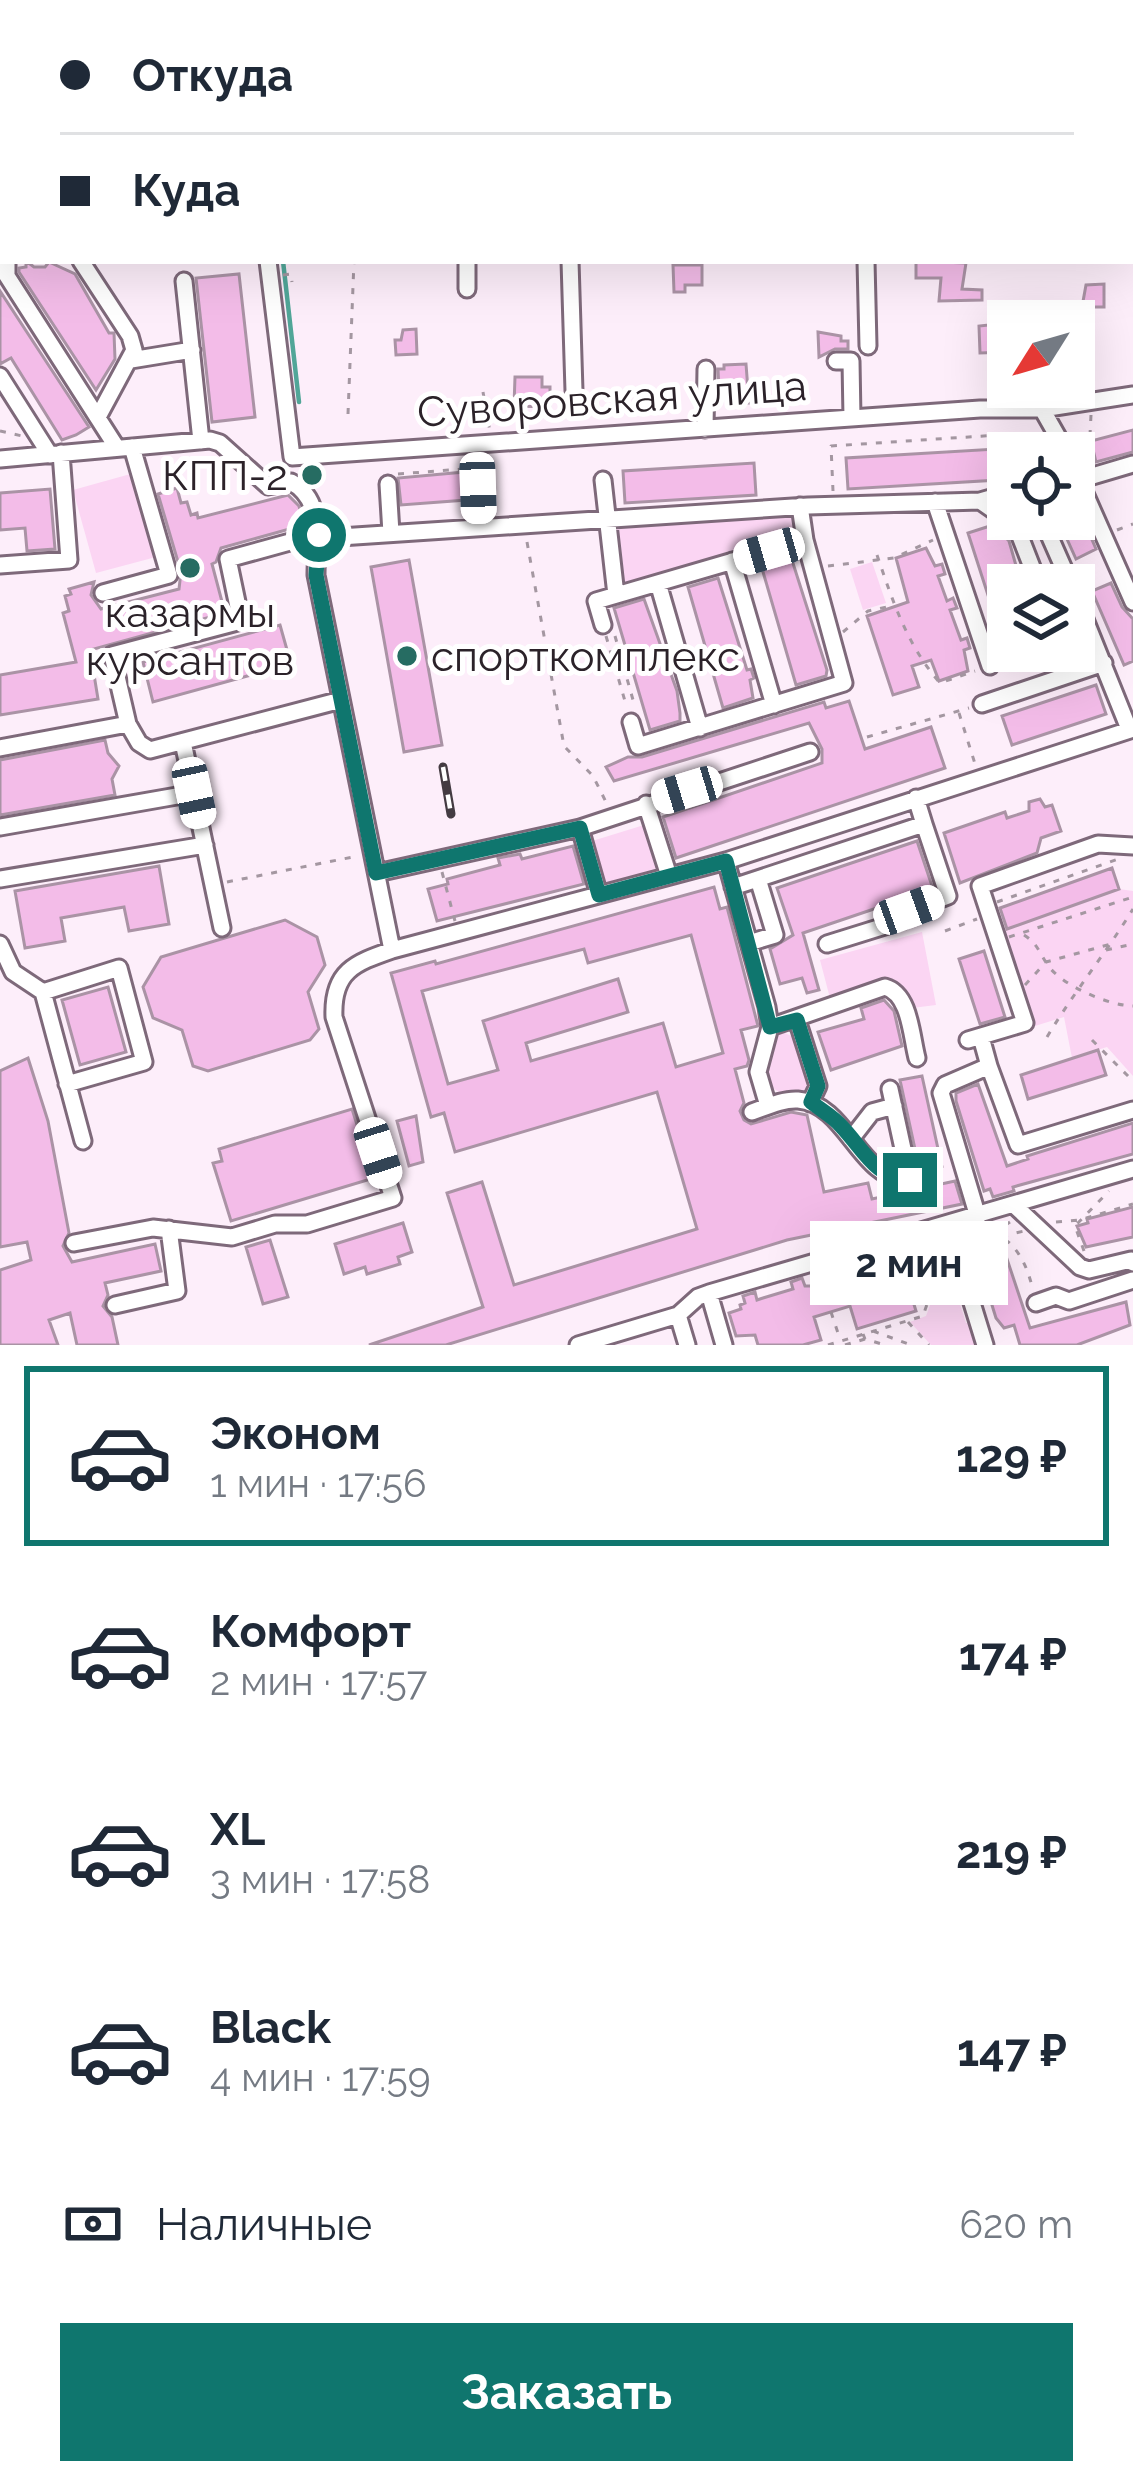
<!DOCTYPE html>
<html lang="ru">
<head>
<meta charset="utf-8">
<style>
  :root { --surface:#fff; --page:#f6f6f7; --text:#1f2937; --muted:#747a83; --line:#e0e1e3; --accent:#0f766e }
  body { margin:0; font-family:Raleway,sans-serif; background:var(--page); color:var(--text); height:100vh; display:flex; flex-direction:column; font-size:45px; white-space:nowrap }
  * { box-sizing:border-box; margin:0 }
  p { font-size:39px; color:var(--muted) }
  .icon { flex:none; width:66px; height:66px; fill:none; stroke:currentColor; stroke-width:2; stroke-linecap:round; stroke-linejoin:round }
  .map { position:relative; height:1345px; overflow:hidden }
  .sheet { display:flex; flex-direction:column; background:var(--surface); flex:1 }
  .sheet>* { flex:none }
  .banner { position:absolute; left:0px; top:0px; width:1134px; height:264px; box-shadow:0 12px 48px #0002; display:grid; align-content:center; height:264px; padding:0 60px; background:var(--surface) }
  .needle { width:78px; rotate:233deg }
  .tools { position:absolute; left:987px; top:300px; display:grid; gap:24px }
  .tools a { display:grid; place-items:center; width:108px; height:108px; border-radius:0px; background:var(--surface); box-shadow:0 12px 48px #0002; font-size:60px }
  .end { position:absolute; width:54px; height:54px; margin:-27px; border:15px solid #0f766e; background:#fff; box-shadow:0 0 0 6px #fff }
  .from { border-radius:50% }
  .bubble { position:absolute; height:84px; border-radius:0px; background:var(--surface); box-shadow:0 12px 48px #0002; font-size:39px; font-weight:700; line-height:84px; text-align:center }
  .car { position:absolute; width:36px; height:72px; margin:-36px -18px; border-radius:15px; box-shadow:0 0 9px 3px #0007; background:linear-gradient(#fff 24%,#345 0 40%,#fff 0 76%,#345 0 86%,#fff 0) }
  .banner b { display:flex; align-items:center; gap:42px; height:114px; font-size:45px }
  .banner b+b { border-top:3px solid var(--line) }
  .banner i { width:30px; height:30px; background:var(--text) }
  ul { padding:21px 0 0; list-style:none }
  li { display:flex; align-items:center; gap:36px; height:180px; margin:0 24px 18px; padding:0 36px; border:6px solid transparent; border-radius:0px }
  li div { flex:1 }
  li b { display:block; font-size:45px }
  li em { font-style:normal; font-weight:700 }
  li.current { border-color:var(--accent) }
  li>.icon { width:108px; height:108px; stroke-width:1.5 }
  .pay { display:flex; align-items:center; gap:30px; height:132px; padding:0 60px; font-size:45px }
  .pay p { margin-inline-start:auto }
  .button { display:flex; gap:24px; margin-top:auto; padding:24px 60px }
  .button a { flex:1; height:138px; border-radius:0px; background:var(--accent); color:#fff; font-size:48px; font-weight:700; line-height:138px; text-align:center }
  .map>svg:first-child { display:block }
  .green { fill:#fbd5f3 }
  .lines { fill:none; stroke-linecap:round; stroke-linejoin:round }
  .stream { stroke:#51a698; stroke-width:4.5 }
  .building { fill:#f3bce8; stroke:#aa93a5; stroke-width:3; fill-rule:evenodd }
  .minor-casing { stroke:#7e697a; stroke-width:21 }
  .path { stroke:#a497a1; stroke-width:3; stroke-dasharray:6 9; stroke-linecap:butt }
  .minor { stroke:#fff; stroke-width:15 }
  .rail-casing { stroke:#443b42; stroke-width:9 }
  .rail { stroke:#fff; stroke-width:4.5; stroke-dasharray:14; stroke-linecap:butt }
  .route { stroke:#0f766e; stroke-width:15 }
  .poi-dot { fill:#266c62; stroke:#fff; stroke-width:4.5 }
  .labels { text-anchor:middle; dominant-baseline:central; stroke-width:10; stroke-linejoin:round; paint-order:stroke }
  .street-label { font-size:42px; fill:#2b2229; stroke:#fff }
  .poi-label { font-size:42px; fill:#2b2229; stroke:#fff; text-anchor:end }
</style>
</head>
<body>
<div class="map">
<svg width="1133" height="1345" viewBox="0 0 1133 1345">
  <rect width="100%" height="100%" fill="#fdeefa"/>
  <path class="green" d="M0,0h1133v163l-2,-160h-1128l-3,182z
    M134,473l22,84 -60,16 -23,-83z
    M795,516l4,20 -178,52 -5,-60z
    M872,562l14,41 -23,7 -13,-41z
    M644,825l15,45 -58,16 -12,-44z
    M1119,889l14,2v185l-26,-29 -35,11 -8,-41 -29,9 -35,-95z
    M922,932l14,73 -24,3 -11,-19 -70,13 -11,-42z
    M780,1031l16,7 14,55c-20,6 -35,2 -47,-17l7,-37z
    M950,1252l4,11 -6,3 18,57h6l7,22h-48l-21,-23 16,-6z"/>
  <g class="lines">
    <path class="stream" d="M1033,0l3,3
      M1131,76l2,1
      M1131,139h2
      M0,141l3,1
      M283,261l16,141"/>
  </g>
  <path class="building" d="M26,261l8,6h11l4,-5 26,12 34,59h5l1,26 -19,31 -77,-118v-4l7,-1z
    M916,261l50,2 -4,26 20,1v10l-43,1 2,-23h-25z
    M673,265h29v20h-17v7h-11z
    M239,274l16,143 -43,5 -16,-144z
    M1104,284v23h-22l4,-22z
    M0,291l89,136 -13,8 -14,5 -51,-82 -11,6z
    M1008,323v29l-28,1 -1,-27z
    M416,329l1,25 -21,1 -1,-15h6l2,-10z
    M818,332l23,4v5h7v8h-13l-16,8z
    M746,364l3,39h-13v-12h-17l-1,-22h6v-4z
    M515,377h27v10h8v20l-36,-1z
    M1133,430v22l-37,10 -5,-21z
    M996,449l2,31 -150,9 -2,-31z
    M754,463l2,32 -131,8 -2,-32z
    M465,472l1,28 -65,5 -3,-27z
    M177,488l4,15 6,-1 4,13 6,-2 1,5 90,-23 11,11 5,19 -83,23 -5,14 -4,2 13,49 -135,37 8,49 -98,16v-40l76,-13 -13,-49 6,-2 -4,-15 6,-2 -2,-5 25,-7 -3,13 10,14 78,-20 2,-17 -23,-78z
    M50,489l5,60 -28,2 -2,-23 -25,2v-37z
    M1074,498l22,51 -20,10 -18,-40h16z
    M993,525l16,16 10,35 3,-1 4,9 -18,1 -2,66 -38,-118z
    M926,548l9,18 7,-2 3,10 -7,2 9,25 6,-3 4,10 -7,2 11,30 6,-2 3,10 -6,2 4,21 -29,10 -8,-21 -19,6 7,21 -26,8 -26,-79 41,-14 -12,-44z
    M791,557l36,113 -1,6 -30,9 -35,-120z
    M409,560l33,185 -38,7 -33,-185z
    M718,578l29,92 4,-1 3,9 -4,2 3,18 -30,10 -35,-121z
    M1111,583l11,24 11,12v42l-9,4 -32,-74z
    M644,599l33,92 3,22v8l-30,9 -36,-122z
    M280,625l11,39 -138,38 -10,-40z
    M1096,685l10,29 -94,31 -10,-29z
    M849,701l16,48 66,-22 14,41 -269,90 -13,-41 159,-54v-14l-13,-26 -195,58 -8,-14 22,-10h14l182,-55 2,6z
    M105,740l3,13 11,13 -7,13 3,16 -115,20v-55z
    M1040,799l5,8 7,-2 9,26 -20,7 -4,15 -77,30 -16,-50 61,-21 2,6 22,-7v-9z
    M917,841l16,48 -130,44 16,57 -12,3 -5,-15 -22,6 -10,-35 23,-14 -16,-47z
    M573,846l11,38 -147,37 -9,-32 20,-5 -1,-5 53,-14 -2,-7 22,-4 2,5z
    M159,866l10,58 -40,7 -5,-24 -63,11 4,23 -40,7 -10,-57z
    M1112,868l7,21 -112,40 -7,-21z
    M714,887l6,22 7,-2 31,119 -17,4 8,30 -2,6 -12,3 9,34 -4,8 4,9 7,4 40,-12 16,3 17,77 44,-9 4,16 83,-18 7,23 -175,36 -341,105h-77l114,-38 -36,-114 35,-11 32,103 183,-56 -40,-137 -202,60 -11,-39 -13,4 -40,-144 44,-12 1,3zM691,935l32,118 -47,14 -13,-44 -132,38 -5,-18 102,-31 -10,-33 -135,42 15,49 -50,14 -26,-93 162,-42 4,14z
    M285,920l32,17 8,28 -17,27 11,37 -9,11 -102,31 -15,-5 -11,-36 -29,-12 -10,-31 18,-30z
    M984,951l21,66 -25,7 -21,-65z
    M108,987l18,65 -46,13 -18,-65z
    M884,1000l10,11 8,35 -71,24 -13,-38 46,-13 -3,-11z
    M1098,1050l8,25 -78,24 -7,-24z
    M28,1058l20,63 21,112 -6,13 9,16 83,-18 6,27 -56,12 3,12 -5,11 9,11 6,28h-41l-7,-32 -21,7 9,25h-58v-75l31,-10 -4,-18 -27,5v-176z
    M922,1076l20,91 -9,13 -13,-8 -20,-92z
    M978,1084l29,82 21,-7 -1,-3 106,-33v31l-120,33 1,4 -21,6 -3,-8 -6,2 -28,-90v-8z
    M352,1109l22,69 -143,43 -18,-58 9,-2 -3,-12z
    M416,1116l7,46 -14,4 -12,-45z
    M1133,1207v30l-47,10 -9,-21 11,-3 -1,-4z
    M403,1223l9,29 -14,5 2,7 -33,10 -2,-7 -21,7 -9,-30z
    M1000,1238l30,90 96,-26 4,23 -53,20h-57l-6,-20 -10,3 -8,-10 -18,-58 -1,-12z
    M270,1240l18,57 -25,7 -17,-57z
    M898,1250l2,7 19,-1 7,22 -4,6 -13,4 7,23 -59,18 -7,-23 -36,11 7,23 -18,5h-45l-3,-10 -19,1 -7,-23 12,-4 -1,-4 5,-2 -2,-7 12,-4 2,8 6,-2 30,-9 -2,-7 11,-4 3,8h6l24,-8 5,-3 -2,-7 12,-4 3,7 12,-3 23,-7 -2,-7z"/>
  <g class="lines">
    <defs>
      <path id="minor" d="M1131,193h2
        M0,206h3
        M7,261v15l110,172
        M81,261l49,75 4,14 -36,67
        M268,261l24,196 688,-48h62l91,-14
        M467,261v28
        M570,261l4,130
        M866,261l2,85
        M184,281l17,160
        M131,360l61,-10
        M836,361h15l1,57
        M0,376l50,79
        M1042,409l25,44
        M705,429l1,-60
        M0,459l210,-19 10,3 48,43 23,-4c34,18 25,62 25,93l76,375
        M1133,464l-54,16 54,122
        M603,480l13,115
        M388,484l3,49
        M478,488l1,39
        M980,501l36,25 23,59
        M935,502l55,164
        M1042,519l29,66
        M732,561l42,144
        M0,565l69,-5 -8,-107
        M658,583l42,145
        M1074,592l55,137
        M103,593l66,-18 -37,-128
        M603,625l-7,-24 209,-61
        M982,704l122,-41
        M631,722l7,24 206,-63 -39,-143 -5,-34
        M128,724l-16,-69 129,-34 -13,-62 91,-25 21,3 468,-31 172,-5 28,-8
        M183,742l39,186
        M0,748l128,-24 11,19 11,7 191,-50
        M646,804l23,72
        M0,827l194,-34
        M580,828l19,67
        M726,861l41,146 3,20 -12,45 10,34
        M377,873l203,-45 230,-76
        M0,879l205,-34
        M733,887l191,-63 -8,-26
        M749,943l26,-8 -17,-56
        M0,944l13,28 30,20 40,149
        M827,944l77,-24 5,-9 39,-15 -24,-72
        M43,992l76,-24 25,94 -77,22
        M797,1020l21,66 -8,17
        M770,1027l115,-40c25,7 26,48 32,71
        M968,1040l57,-17 -45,-137 118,-42 35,2
        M989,1066l29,79 115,-35
        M752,1112c14,-5 31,-13 46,-12 50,4 60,80 112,81l-20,-92
        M851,1139l21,-27 22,-6
        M1015,1206l65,61 9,3 42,-10 2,3
        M978,1217l-37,-124 4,-8 44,-19 -8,-29
        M948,1225l37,120
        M74,1243l79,-15 79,9 43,-13h32l86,-26 -59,-181c-2,-46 21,-54 58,-67l334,-89 407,-132
        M709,1293l15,52
        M1036,1303l20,-7 13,5 64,-21
        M115,1305l62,-14 -8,-62
        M678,1315l9,30
        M578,1345l100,-30 20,-18 11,-4 424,-124"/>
    </defs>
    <use href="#minor" class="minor-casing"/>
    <path class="path" d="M305,0v3
      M1023,0l2,3
      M1131,88l2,2
      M283,275l8,-1 1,8
      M483,392l7,40
      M348,414l6,-153
      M1091,415l-2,39 3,10
      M0,431l22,5
      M398,474l78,-6 1,8
      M833,491l-2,-45 167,-11 14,8 2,10
      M1117,530l16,-6
      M527,542l37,204 29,30 13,26
      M877,555c16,47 30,90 63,128l35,-12
      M828,566l66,-8 39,-18
      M843,632l25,-21 23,-5
      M606,636l21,72
      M615,636l20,71
      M1001,662l33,-11
      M552,671l46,-7
      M959,713l17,54
      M867,737l102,-29
      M442,872l13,49
      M227,882l131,-26
      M997,902l121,-43
      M945,931l32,-12
      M1024,935c13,8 15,17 23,29 13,21 63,42 86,42
      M1009,937l124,-40
      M1106,950l27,-6
      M1025,985l21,-23 65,-18
      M1047,1037c27,-45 59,-84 86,-128
      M1092,1040l41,41
      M1056,1222l24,-2 53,-16
      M992,1232c25,10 35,33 41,58
      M1002,1236l22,-5
      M968,1249l42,-27
      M1084,1251l-9,-25 34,-35
      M831,1312l9,27
      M908,1322l21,23
      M873,1331l38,14
      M863,1334l2,5 20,6
      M828,1345l95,-29 20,-59
      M845,1345l20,-6"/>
    <use href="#minor" class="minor"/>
    <defs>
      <path id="rail" d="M443,767l8,47"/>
    </defs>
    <use href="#rail" class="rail-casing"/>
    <use href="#rail" class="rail"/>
  </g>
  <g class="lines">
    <path class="route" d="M319,535l-3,40 60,298 204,-45 19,67 127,-34 44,166 27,-7 21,66 -7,16c10,8 23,15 31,25 21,22 34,52 68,53"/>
  </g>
  <g class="poi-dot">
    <circle cx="312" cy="475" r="12"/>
    <circle cx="190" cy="568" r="12"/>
    <circle cx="407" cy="656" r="12"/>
  </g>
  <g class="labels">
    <g class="street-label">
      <text transform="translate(612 399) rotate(-4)">Суворовская улица</text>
    </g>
    <g class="poi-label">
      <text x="288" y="475">КПП-2</text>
      <text x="190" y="612" text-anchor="middle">казармы<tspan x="190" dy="48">курсантов</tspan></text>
      <text x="431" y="656" text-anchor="start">спорткомплекс</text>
    </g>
  </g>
</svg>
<div class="tools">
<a><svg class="needle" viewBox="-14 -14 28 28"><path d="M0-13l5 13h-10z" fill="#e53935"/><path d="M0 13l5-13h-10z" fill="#747a83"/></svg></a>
<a><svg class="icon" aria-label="locate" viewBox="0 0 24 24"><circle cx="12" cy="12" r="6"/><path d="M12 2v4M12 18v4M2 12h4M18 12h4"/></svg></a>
<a><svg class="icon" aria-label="layers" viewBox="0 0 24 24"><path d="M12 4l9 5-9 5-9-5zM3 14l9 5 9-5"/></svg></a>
</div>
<i class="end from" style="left:319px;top:535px"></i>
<i class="end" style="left:910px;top:1180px"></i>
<div class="bubble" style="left:810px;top:1221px;width:198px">2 мин</div>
<i class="car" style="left:478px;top:488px;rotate:178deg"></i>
<i class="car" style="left:769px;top:551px;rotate:254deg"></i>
<i class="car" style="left:687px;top:790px;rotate:253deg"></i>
<i class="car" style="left:194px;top:793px;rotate:168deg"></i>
<i class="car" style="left:909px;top:910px;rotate:70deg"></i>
<i class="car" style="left:378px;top:1153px;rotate:162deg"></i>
<div class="banner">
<b><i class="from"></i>Откуда</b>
<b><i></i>Куда</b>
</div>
</div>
<section class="sheet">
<ul>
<li class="current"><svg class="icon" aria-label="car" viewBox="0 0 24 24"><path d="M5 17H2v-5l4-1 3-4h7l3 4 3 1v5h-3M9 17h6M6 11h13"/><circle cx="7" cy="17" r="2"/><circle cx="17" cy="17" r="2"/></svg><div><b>Эконом</b><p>1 мин · 17:56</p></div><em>129 ₽</em></li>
<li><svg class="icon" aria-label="car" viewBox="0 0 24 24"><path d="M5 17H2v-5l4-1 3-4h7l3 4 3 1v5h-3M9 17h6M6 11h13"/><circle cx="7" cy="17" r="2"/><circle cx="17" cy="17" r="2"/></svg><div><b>Комфорт</b><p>2 мин · 17:57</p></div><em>174 ₽</em></li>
<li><svg class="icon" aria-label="car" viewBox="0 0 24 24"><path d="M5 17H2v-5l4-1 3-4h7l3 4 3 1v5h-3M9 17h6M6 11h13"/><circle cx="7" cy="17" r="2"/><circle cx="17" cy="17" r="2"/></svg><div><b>XL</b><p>3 мин · 17:58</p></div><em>219 ₽</em></li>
<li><svg class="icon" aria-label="car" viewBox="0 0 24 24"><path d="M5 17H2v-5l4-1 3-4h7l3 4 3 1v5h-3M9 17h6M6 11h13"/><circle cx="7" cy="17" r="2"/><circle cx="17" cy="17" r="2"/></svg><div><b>Black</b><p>4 мин · 17:59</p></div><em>147 ₽</em></li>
</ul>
<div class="pay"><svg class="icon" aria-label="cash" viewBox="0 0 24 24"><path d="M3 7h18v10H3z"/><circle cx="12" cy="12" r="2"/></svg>Наличные<p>620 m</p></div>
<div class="button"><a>Заказать</a></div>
</section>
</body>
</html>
